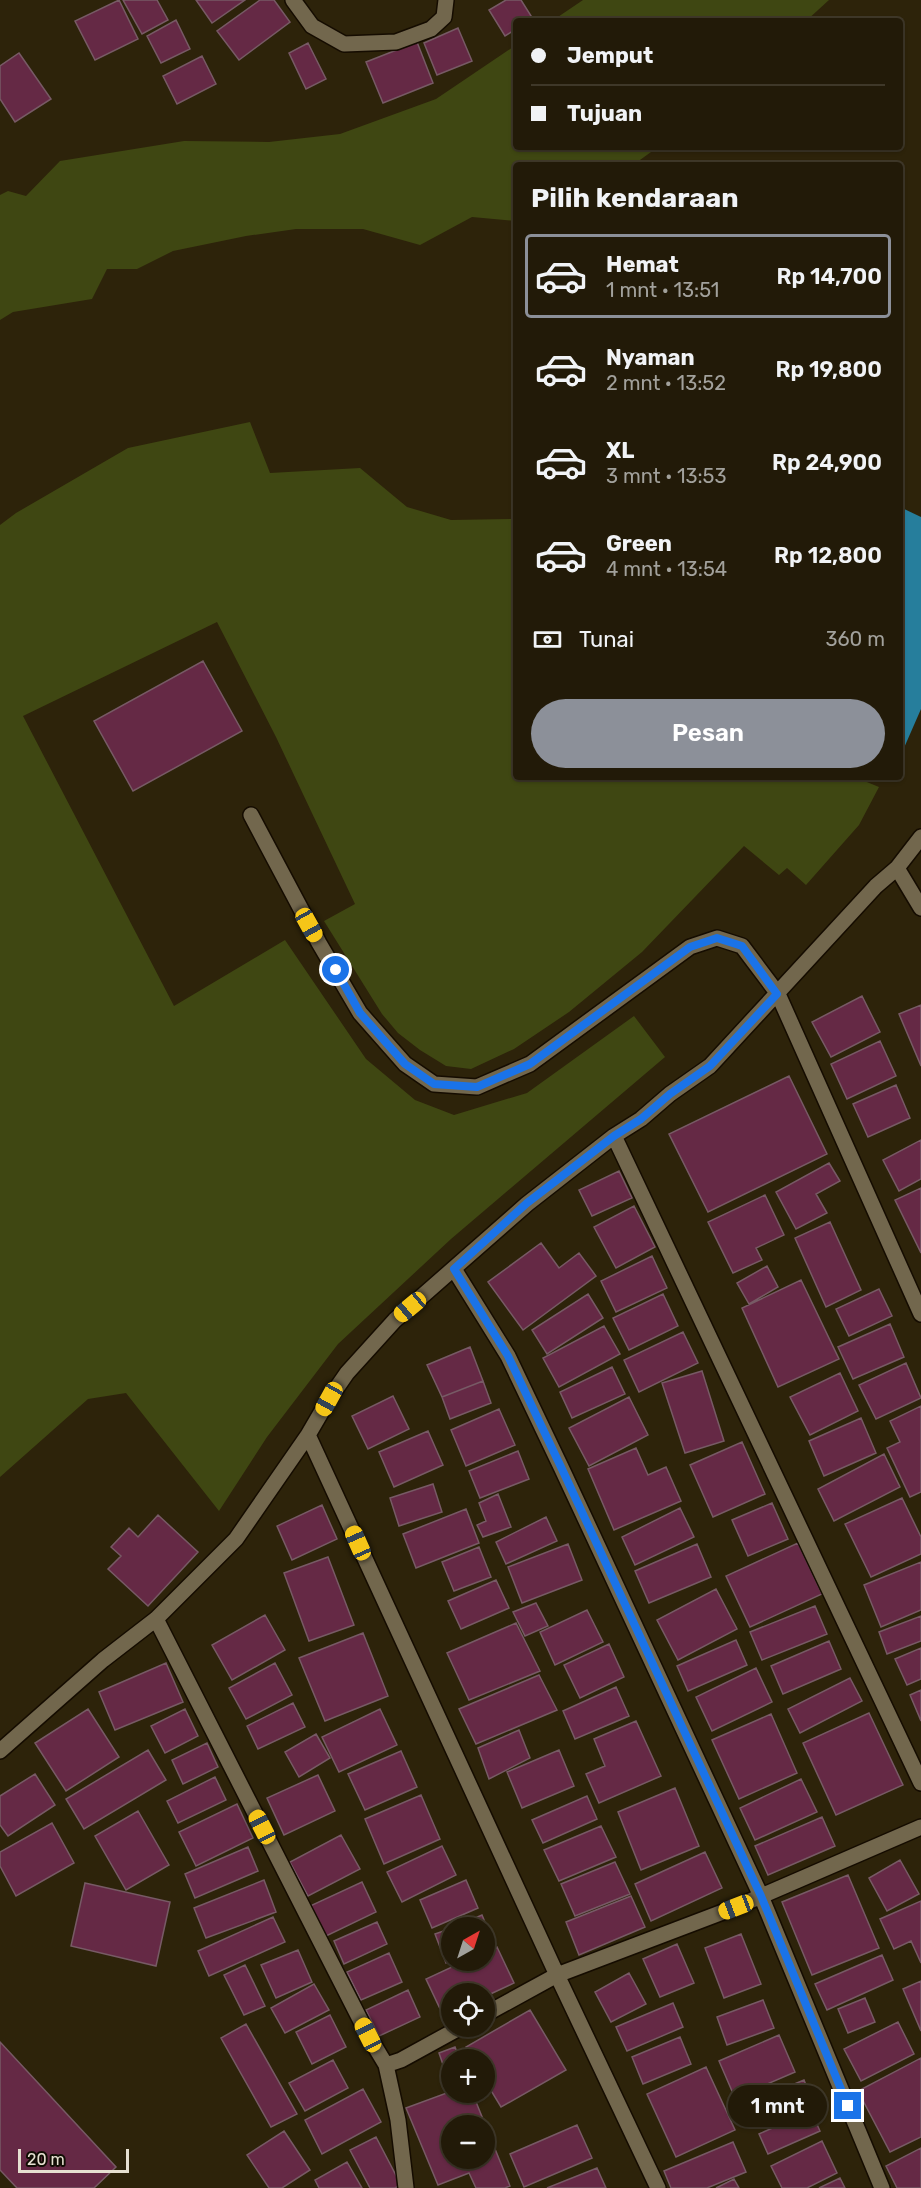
<!DOCTYPE html>
<html lang="id">
<head>
<meta charset="utf-8">
<style>
  :root { --surface:#221a08; --page:#2a2312; --text:#f1f3f6; --muted:#a2a19c; --line:#3f3829; --accent:#8c9099 }
  body { margin:0; font-family:Rubik,sans-serif; background:var(--page); color:var(--text); height:100vh; display:flex; flex-direction:column; font-size:22px; white-space:nowrap }
  * { box-sizing:border-box; margin:0 }
  p { font-size:20px; color:var(--muted) }
  .icon { flex:none; width:33px; height:33px; fill:none; stroke:currentColor; stroke-width:2; stroke-linecap:round; stroke-linejoin:round }
  .map { position:relative; flex:1; overflow:hidden }
  .side { position:absolute; left:513px; top:162px; width:390px; height:618px; display:flex; flex-direction:column; background:var(--surface); border-radius:6px; box-shadow:0 2px 4px #0004,0 0 0 2px var(--line) }
  .side>* { flex:none }
  .banner { position:absolute; left:513px; top:18px; width:390px; height:132px; border-radius:6px; box-shadow:0 2px 4px #0004,0 0 0 2px var(--line); display:grid; align-content:center; height:132px; padding:0 18px; background:var(--surface) }
  .needle { width:39px; rotate:39deg }
  .tools { position:absolute; left:441px; top:1917px; display:grid; gap:12px }
  .tools a { display:grid; place-items:center; width:54px; height:54px; border-radius:50%; background:var(--surface); box-shadow:0 2px 4px #0004,0 0 0 2px var(--line); font-size:30px }
  .scale { position:absolute; left:18px; bottom:15px; width:111px; box-sizing:border-box; padding-left:6px; border:3px solid #e6e0d1; border-top:0; font-size:16px; line-height:21px; white-space:nowrap; color:#e6e0d1; -webkit-text-stroke:4px #110d04; paint-order:stroke }
  .end { position:absolute; width:27px; height:27px; margin:-14px; border:8px solid #1a73e8; background:#fff; box-shadow:0 0 0 3px #fff }
  .from { border-radius:50% }
  .bubble { position:absolute; height:42px; border-radius:21px; background:var(--surface); box-shadow:0 2px 4px #0004,0 0 0 2px var(--line); font-size:20px; font-weight:600; line-height:42px; text-align:center }
  .car { position:absolute; width:18px; height:36px; margin:-18px -9px; border-radius:8px; box-shadow:0 0 4px 2px #0007; background:linear-gradient(#f5c518 24%,#345 0 40%,#f5c518 0 76%,#345 0 86%,#f5c518 0) }
  .banner b { display:flex; align-items:center; gap:21px; height:57px; font-size:22px }
  .banner b+b { border-top:2px solid var(--line) }
  .banner i { width:15px; height:15px; background:var(--text) }
  ul { padding:0; list-style:none }
  li { display:flex; align-items:center; gap:18px; height:84px; margin:0 12px 9px; padding:0 6px; border:3px solid transparent; border-radius:6px }
  li div { flex:1 }
  li b { display:block; font-size:22px }
  li em { font-style:normal; font-weight:600 }
  li.active { border-color:var(--accent) }
  li>.icon { width:54px; height:54px; stroke-width:1.5 }
  h2 { padding:0 18px; font-size:27px; line-height:72px }
  .pay { display:flex; align-items:center; gap:15px; height:66px; padding:0 18px; font-size:22px }
  .pay p { margin-inline-start:auto }
  .primary-button { display:flex; gap:12px; margin-top:auto; padding:12px 18px }
  .primary-button a { flex:1; height:69px; border-radius:36px; background:var(--accent); color:#fff; font-size:24px; font-weight:600; line-height:69px; text-align:center }
  .map>svg:first-child { display:block }
  .green { fill:#3f4712 }
  .water { fill:#267e9c }
  .building { fill:#652945; stroke:#775a65; stroke-width:1.5; fill-rule:evenodd }
  .lines { fill:none; stroke-linecap:round; stroke-linejoin:round }
  .minor-casing { stroke:#150c00; stroke-width:18 }
  .minor { stroke:#72674d; stroke-width:15 }
  .route { stroke:#1a73e8; stroke-width:8 }
</style>
</head>
<body>
<div class="map">
<svg width="921" height="2188" viewBox="0 0 921 2188">
  <rect width="100%" height="100%" fill="#2d230a"/>
  <path class="green" d="M583,0h246l-23,21h-254z
    M516,45v102h142l-25,18h-117v56l-44,-4 -52,28 -57,-16h-67l-50,7 -73,15 -36,18h-30l-15,30 -79,13 -13,8v-125l8,-4 18,5 34,-35 124,-20 85,1 71,-8 96,-35z
    M250,422l20,51 90,-5 47,39 44,13 62,-1 3,-9v267h344l2,3 17,7 -20,38 -53,60 -19,-17 -8,7 -35,-29 -102,106 -73,60 -55,37 -43,20 -25,-3 -26,-16 -22,-17 -16,-19 -58,-93 31,-17 -79,-167 -59,-115 -194,94 151,290 111,-66 81,119 49,41 39,15 73,-22 107,-77 31,41 -214,182 -113,105 -71,93 -48,74 -93,-118 -38,6 -88,78v-952l16,-12 112,-65z"/>
  <path class="water" d="M900,507l21,10v192l-21,48z"/>
  <path class="building" d="M119,0l19,39 -43,21 -20,-39z
    M123,0h34l11,20 -26,14z
    M196,0h49l-33,23z
    M260,0h14l16,22 -51,38 -22,-29z
    M506,0h15l12,19 -3,2h-14v8l-11,7 -16,-26z
    M176,20l14,29 -29,14 -14,-27z
    M458,28l14,33 -35,14 -13,-32z
    M417,42l16,41 -50,20 -17,-41z
    M308,43l18,36 -20,10 -17,-36z
    M19,53l32,46 -36,23 -15,-23v-33z
    M202,56l14,28 -39,20 -14,-28z
    M203,661l39,70 -109,60 -39,-70z
    M862,996l18,36 -49,25 -19,-35z
    M921,1005v61l-22,-52z
    M880,1041l16,35 -49,23 -16,-35z
    M789,1076l38,78 -119,58 -39,-78z
    M896,1085l14,33 -42,19 -15,-33z
    M921,1140v39l-22,12 -16,-31z
    M829,1163l11,18 -24,13 11,19 -31,16 -20,-37z
    M619,1171l13,27 -40,18 -13,-26z
    M921,1188v65l-26,-53z
    M765,1195l19,40 -28,13 6,12 -29,13 -25,-51z
    M634,1206l21,41 -39,21 -22,-41z
    M830,1222l31,68 -35,17 -31,-69z
    M541,1243l18,25 20,-15 17,23 -73,54 -35,-48z
    M652,1256l15,32 -51,24 -15,-31z
    M767,1266l11,21 -29,17 -12,-21z
    M801,1280l38,79 -61,28 -36,-79z
    M879,1289l13,27 -43,20 -13,-27z
    M588,1294l15,24 -56,36 -15,-24z
    M663,1294l15,32 -49,24 -16,-32z
    M890,1324l14,33 -51,22 -15,-32z
    M604,1326l16,28 -61,33 -16,-29z
    M683,1332l15,31 -59,29 -15,-32z
    M470,1347l13,34 -41,16 -15,-32z
    M906,1363l15,35 -45,21 -17,-34z
    M612,1367l13,27 -53,24 -12,-26z
    M702,1371l22,70 -39,12 -23,-70z
    M840,1373l18,38 -48,24 -20,-38z
    M483,1381l8,22 -41,16 -8,-22z
    M393,1396l16,33 -41,20 -16,-33z
    M629,1397l19,38 -59,31 -20,-38z
    M921,1406v86l-11,5 -23,-49 13,-6 -10,-21z
    M499,1409l16,36 -49,21 -15,-36z
    M861,1418l15,35 -52,23 -15,-35z
    M428,1431l15,34 -49,22 -15,-35z
    M742,1442l23,52 -52,23 -23,-52z
    M636,1448l12,27 18,-8 15,34 -67,29 -26,-61z
    M518,1451l11,28 -49,19 -11,-27z
    M884,1454l16,33 -66,34 -16,-32z
    M433,1484l9,28 -43,14 -9,-28z
    M498,1494l13,33 -28,10 -6,-12 9,-4 -7,-18z
    M902,1498l19,39v17l-50,23 -26,-53z
    M772,1503l16,36 -40,17 -16,-36z
    M322,1505l15,34 -45,21 -15,-34z
    M680,1508l14,29 -59,28 -13,-28z
    M466,1509l13,34 -63,25 -13,-34z
    M158,1515l40,37 -50,54 -40,-37 13,-13 -10,-9 18,-19 9,9z
    M546,1517l11,24 -51,23 -10,-22z
    M798,1543l24,51 -72,33 -24,-51z
    M568,1544l14,36 -60,23 -14,-36z
    M697,1544l14,33 -62,26 -14,-32z
    M479,1547l12,30 -37,14 -12,-29z
    M328,1557l26,68 -45,16 -25,-68z
    M921,1562v48l-40,17 -17,-42z
    M496,1580l13,28 -48,21 -13,-28z
    M716,1589l21,40 -59,31 -21,-40z
    M536,1603l12,23 -23,10 -12,-24z
    M815,1606l12,28 -65,26 -12,-28z
    M587,1610l16,32 -48,23 -15,-33z
    M265,1615l20,35 -53,30 -20,-35z
    M921,1616v25l-34,13 -8,-22z
    M516,1623l24,48 -71,29 -22,-47z
    M363,1633l25,63 -63,25 -26,-63z
    M736,1640l11,25 -59,26 -11,-25z
    M829,1641l12,28 -58,25 -12,-28z
    M609,1644l15,33 -44,21 -16,-33z
    M921,1648v31l-14,6 -12,-26z
    M166,1663l17,39 -68,28 -16,-38z
    M275,1663l17,32 -46,24 -17,-31z
    M756,1668l16,34 -60,29 -16,-34z
    M539,1675l18,35 -81,34 -17,-35z
    M850,1678l12,23 -62,32 -12,-24z
    M616,1687l13,29 -54,23 -12,-28z
    M921,1690v31l-11,-26z
    M293,1703l12,24 -47,22 -11,-23z
    M88,1709l31,48 -53,34 -31,-48z
    M185,1709l13,27 -33,17 -14,-27z
    M380,1709l17,36 -58,27 -17,-35z
    M869,1713l34,72 -67,30 -33,-72z
    M771,1714l26,59 -58,26 -27,-59z
    M636,1721l25,55 -62,27 -13,-29 19,-8 -11,-27z
    M519,1730l11,28 -41,21 -11,-31z
    M316,1734l14,24 -31,19 -14,-25z
    M207,1743l11,24 -35,17 -11,-24z
    M148,1750l18,30 -82,49 -18,-30z
    M559,1750l15,36 -52,22 -15,-36z
    M401,1751l16,36 -52,23 -17,-36z
    M35,1774l20,31 -47,31 -8,-11v-29z
    M318,1775l17,36 -51,24 -17,-37z
    M215,1777l11,23 -48,23 -11,-22z
    M801,1779l16,33 -62,28 -15,-32z
    M675,1788l24,58 -58,24 -23,-58z
    M421,1795l19,44 -56,25 -19,-45z
    M587,1796l10,23 -54,24 -11,-23z
    M237,1804l16,34 -57,28 -17,-34z
    M138,1811l31,54 -43,25 -31,-54z
    M822,1817l13,29 -67,29 -13,-29z
    M52,1823l22,40 -58,33 -16,-30v-14z
    M601,1826l15,31 -57,24 -15,-31z
    M341,1835l19,34 -52,27 -18,-34z
    M442,1846l14,29 -54,27 -15,-30z
    M248,1847l10,24 -63,27 -10,-24z
    M705,1852l17,36 -71,33 -16,-37z
    M900,1860l19,34 -32,17 -18,-33z
    M615,1862l15,32 -55,22 -14,-32z
    M848,1875l31,73 -67,27 -30,-73z
    M264,1880l12,32 -70,26 -12,-30z
    M466,1880l12,28 -46,20 -12,-28z
    M362,1882l14,30 -52,25 -14,-31z
    M85,1883l85,19 -14,64 -85,-20z
    M631,1896l14,31 -66,28 -13,-33z
    M921,1901v62l-10,-22 -17,8 -14,-30z
    M482,1915l12,29 -10,4v-20h-32z
    M273,1917l12,25 -76,34 -11,-25z
    M377,1922l10,22 -43,20 -10,-23z
    M452,1928v32l-6,3 -11,-29z
    M741,1934l20,50 -37,14 -19,-50z
    M677,1944l17,39 -34,14 -17,-38z
    M497,1947l17,36 -30,14v-3h-32v18l-9,3 -17,-36 41,-19h17v-7z
    M298,1950l14,32 -36,16 -15,-33z
    M389,1953l13,29 -41,18 -14,-28z
    M882,1955l11,25 -66,30 -12,-26z
    M245,1965l20,41 -21,9 -20,-40z
    M629,1973l17,31 -35,18 -16,-30z
    M921,1981v50l-18,-42z
    M314,1984l15,26 -44,23 -14,-25z
    M408,1990l12,27 -41,19 -13,-26z
    M865,1998l10,24 -27,11 -10,-24z
    M763,2000l11,28 -47,17 -10,-28z
    M673,2003l10,24 -56,24 -11,-24z
    M530,2010l36,60 -65,37 -17,-28v-19h-11l-7,-13z
    M330,2015l16,32 -34,17 -16,-32z
    M898,2022l16,32 -53,27 -17,-32z
    M246,2024l51,90 -26,13 -50,-89z
    M779,2035l16,37 -60,26 -16,-37z
    M680,2037l11,27 -48,20 -11,-27z
    M0,2042l116,125 -22,21h-77l-17,-18z
    M455,2047l5,13h-8v18l-4,1 -9,-26z
    M921,2058v79l-31,15 -32,-61z
    M333,2060l15,28 -43,23 -16,-28z
    M706,2067l29,63 -59,27 -29,-63z
    M804,2080l9,23 -61,25 -9,-23z
    M363,2089l18,33 -59,32 -17,-34z
    M452,2091v1h20l38,94 -5,2h-29l-7,-15 -31,12 -32,-77zM452,2126h32v32h-32z
    M811,2111l9,20 -52,23 -9,-20z
    M577,2125l15,33 -68,29 -14,-33z
    M284,2131l26,39 -28,18h-13l-22,-33z
    M376,2137l25,48 -6,3h-25l-20,-38z
    M822,2141l15,32 -30,15h-25l-11,-22z
    M733,2142l13,30 -39,16h-36l-7,-17z
    M921,2148v40h-24l-11,-22z
    M347,2162l15,26h-43l-4,-8z
    M597,2168l9,20h-59z
    M840,2178l5,10h-26z
    M734,2179l5,9h-23z"/>
  <g class="lines">
    <defs>
      <path id="minor" d="M293,0l19,26 32,18 52,-2 35,-13 13,-12 2,-17
        M251,815l68,128 41,70 45,51 29,20 43,3 53,-23 160,-117 27,-9 25,8 36,48 143,320
        M897,868l24,40
        M614,1136l307,647
        M454,1269l54,87 53,111 200,429 121,292
        M308,1435l249,540 101,213
        M156,1619l212,416 18,30
        M0,1751l103,-91 53,-41 80,-80 72,-104 21,-36 18,-26 48,-53 132,-116 87,-68 27,-17 29,-25 40,-28 166,-180 21,-18 24,-31
        M484,2015l73,-40 179,-68 185,-80
        M406,2188l-8,-68 -12,-55 15,-5 62,-34"/>
    </defs>
    <use href="#minor" class="minor-casing"/>
    <use href="#minor" class="minor"/>
  </g>
  <g class="lines">
    <path class="route" d="M336,970l24,43 45,51 29,20 43,3 53,-23 160,-117 27,-9 25,8 35,48 -67,72 -40,28 -29,25 -27,17 -87,67 -73,66 54,87 53,111 200,429 87,210"/>
  </g>
</svg>
<div class="tools">
<a><svg class="needle" viewBox="-14 -14 28 28"><path d="M0-13l5 13h-10z" fill="#e53935"/><path d="M0 13l5-13h-10z" fill="#a2a19c"/></svg></a>
<a><svg class="icon" aria-label="locate" viewBox="0 0 24 24"><circle cx="12" cy="12" r="6"/><path d="M12 2v4M12 18v4M2 12h4M18 12h4"/></svg></a>
<a>+</a>
<a>−</a>
</div>
<div class="scale">20 m</div>
<i class="end from" style="left:336px;top:970px"></i>
<i class="end" style="left:848px;top:2106px"></i>
<div class="bubble" style="left:728px;top:2085px;width:99px">1 mnt</div>
<i class="car" style="left:309px;top:925px;rotate:151deg"></i>
<i class="car" style="left:410px;top:1307px;rotate:230deg"></i>
<i class="car" style="left:329px;top:1399px;rotate:209deg"></i>
<i class="car" style="left:358px;top:1543px;rotate:336deg"></i>
<i class="car" style="left:262px;top:1827px;rotate:333deg"></i>
<i class="car" style="left:736px;top:1907px;rotate:249deg"></i>
<i class="car" style="left:368px;top:2035px;rotate:333deg"></i>
<div class="banner">
<b><i class="from"></i>Jemput</b>
<b><i></i>Tujuan</b>
</div>
<section class="side">
<h2>Pilih kendaraan</h2>
<ul>
<li class="active"><svg class="icon" aria-label="car" viewBox="0 0 24 24"><path d="M5 17H2v-5l4-1 3-4h7l3 4 3 1v5h-3M9 17h6M6 11h13"/><circle cx="7" cy="17" r="2"/><circle cx="17" cy="17" r="2"/></svg><div><b>Hemat</b><p>1 mnt · 13:51</p></div><em>Rp 14,700</em></li>
<li><svg class="icon" aria-label="car" viewBox="0 0 24 24"><path d="M5 17H2v-5l4-1 3-4h7l3 4 3 1v5h-3M9 17h6M6 11h13"/><circle cx="7" cy="17" r="2"/><circle cx="17" cy="17" r="2"/></svg><div><b>Nyaman</b><p>2 mnt · 13:52</p></div><em>Rp 19,800</em></li>
<li><svg class="icon" aria-label="car" viewBox="0 0 24 24"><path d="M5 17H2v-5l4-1 3-4h7l3 4 3 1v5h-3M9 17h6M6 11h13"/><circle cx="7" cy="17" r="2"/><circle cx="17" cy="17" r="2"/></svg><div><b>XL</b><p>3 mnt · 13:53</p></div><em>Rp 24,900</em></li>
<li><svg class="icon" aria-label="car" viewBox="0 0 24 24"><path d="M5 17H2v-5l4-1 3-4h7l3 4 3 1v5h-3M9 17h6M6 11h13"/><circle cx="7" cy="17" r="2"/><circle cx="17" cy="17" r="2"/></svg><div><b>Green</b><p>4 mnt · 13:54</p></div><em>Rp 12,800</em></li>
</ul>
<div class="pay"><svg class="icon" aria-label="cash" viewBox="0 0 24 24"><path d="M3 7h18v10H3z"/><circle cx="12" cy="12" r="2"/></svg>Tunai<p>360 m</p></div>
<div class="primary-button"><a>Pesan</a></div>
</section>
</div>
</body>
</html>
